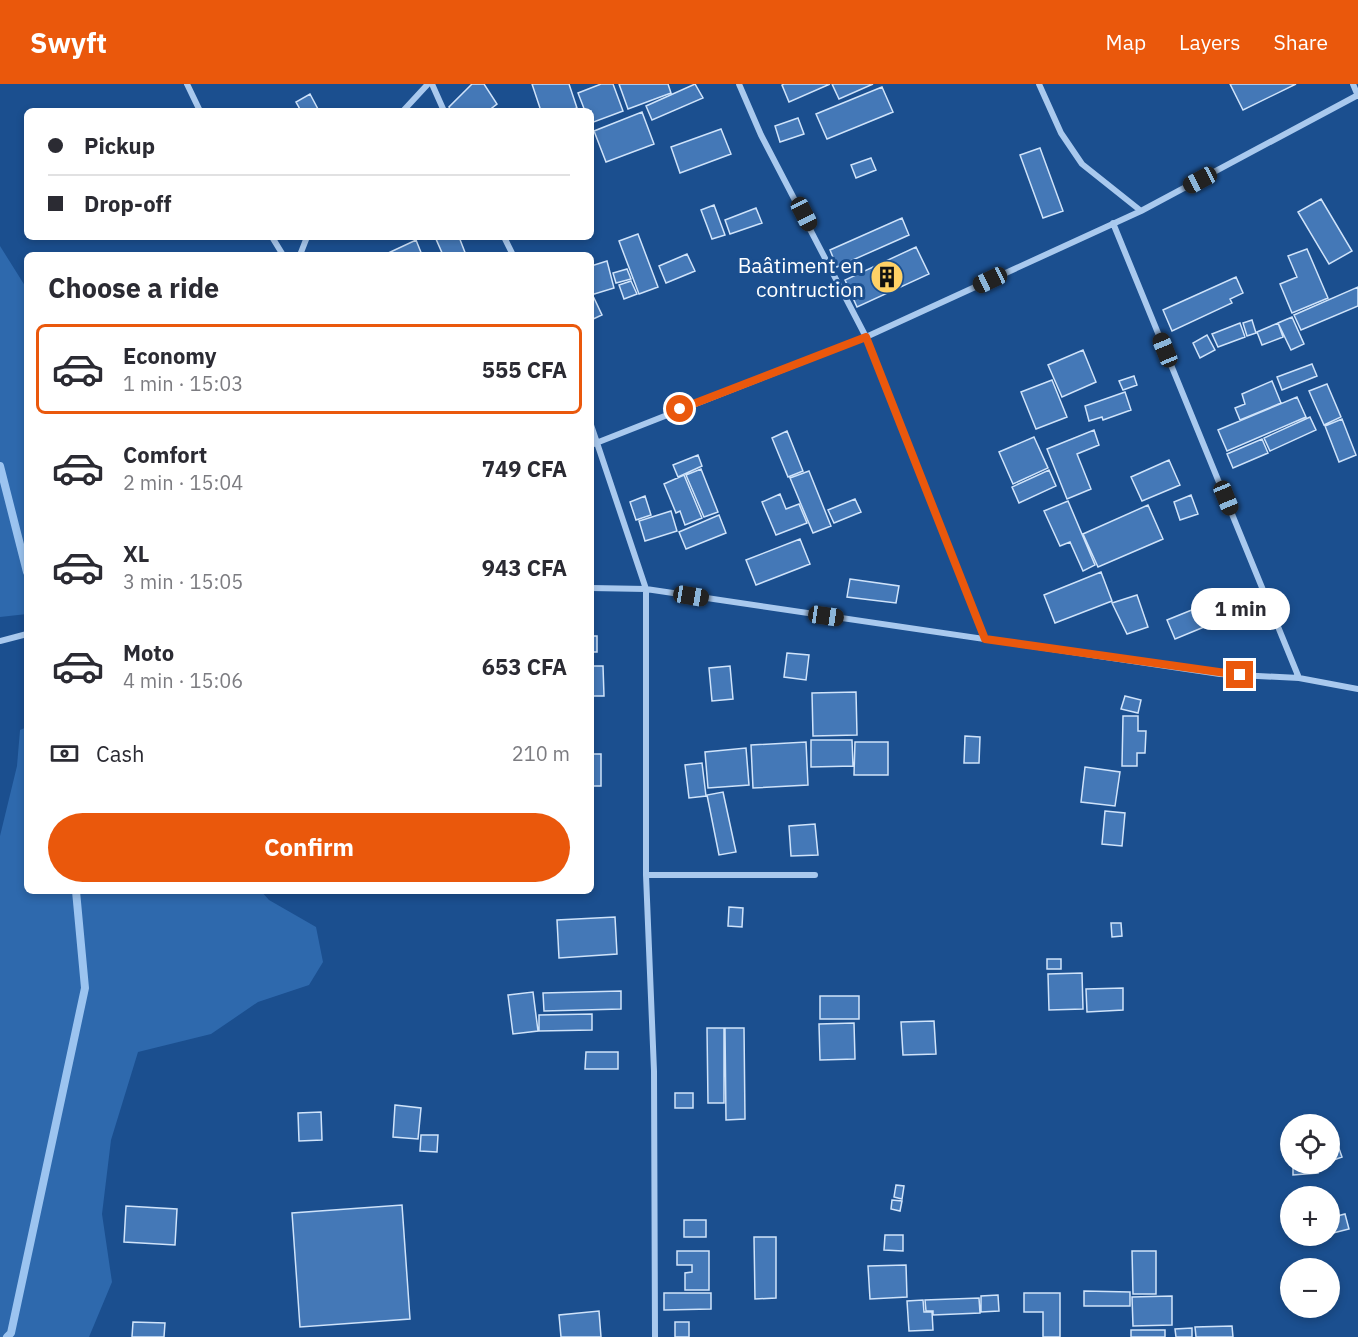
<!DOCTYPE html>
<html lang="en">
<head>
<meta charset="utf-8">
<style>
  :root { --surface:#fff; --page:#f2f2f3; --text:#2b2b33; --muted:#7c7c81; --line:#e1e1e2; --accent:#ea580c }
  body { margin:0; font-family:"IBM Plex Sans",sans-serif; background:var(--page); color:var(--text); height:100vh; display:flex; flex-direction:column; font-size:22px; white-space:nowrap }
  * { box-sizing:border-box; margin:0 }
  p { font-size:20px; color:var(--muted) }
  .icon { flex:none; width:33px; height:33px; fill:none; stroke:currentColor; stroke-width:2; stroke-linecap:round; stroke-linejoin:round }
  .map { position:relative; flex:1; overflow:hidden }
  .drawer { position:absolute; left:24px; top:168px; width:570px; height:642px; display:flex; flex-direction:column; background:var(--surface); border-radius:9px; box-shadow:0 3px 9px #0003 }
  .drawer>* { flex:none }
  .top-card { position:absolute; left:24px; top:24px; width:570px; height:132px; border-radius:9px; box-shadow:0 3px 9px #0003; display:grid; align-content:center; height:132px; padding:0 24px; background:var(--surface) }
  .tools { position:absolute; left:1280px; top:1030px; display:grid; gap:12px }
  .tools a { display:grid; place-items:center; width:60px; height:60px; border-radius:50%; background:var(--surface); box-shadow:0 3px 9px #0003; font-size:30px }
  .end { position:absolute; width:27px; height:27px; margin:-14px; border:8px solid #ea580c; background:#fff; box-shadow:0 0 0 3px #fff }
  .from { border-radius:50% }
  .bubble { position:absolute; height:42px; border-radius:21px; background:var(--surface); box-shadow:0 3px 9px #0003; font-size:20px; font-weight:800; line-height:42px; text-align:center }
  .car { position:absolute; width:18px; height:36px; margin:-18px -9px; border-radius:8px; box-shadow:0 0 4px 2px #0007; background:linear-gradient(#222 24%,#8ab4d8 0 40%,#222 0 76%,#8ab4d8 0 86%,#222 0) }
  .top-card b { display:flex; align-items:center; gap:21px; height:57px; font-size:22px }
  .top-card b+b { border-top:2px solid var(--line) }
  .top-card i { width:15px; height:15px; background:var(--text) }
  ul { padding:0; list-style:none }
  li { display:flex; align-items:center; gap:18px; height:90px; margin:0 12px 9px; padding:0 12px; border:3px solid transparent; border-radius:9px }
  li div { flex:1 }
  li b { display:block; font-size:22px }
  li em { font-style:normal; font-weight:800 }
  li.on { border-color:var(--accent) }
  li>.icon { width:54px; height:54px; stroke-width:1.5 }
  h2 { padding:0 24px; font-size:27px; line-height:72px }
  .pay { display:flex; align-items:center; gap:15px; height:66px; padding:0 24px; font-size:22px }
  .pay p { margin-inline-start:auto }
  .cta { display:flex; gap:12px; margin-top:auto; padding:12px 24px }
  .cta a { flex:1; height:69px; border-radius:36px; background:var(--accent); color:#fff; font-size:24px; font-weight:800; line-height:69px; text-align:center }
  header { display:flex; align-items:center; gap:36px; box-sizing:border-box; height:84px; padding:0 30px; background:var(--accent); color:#fff }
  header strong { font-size:28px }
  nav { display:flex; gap:33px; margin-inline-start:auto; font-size:21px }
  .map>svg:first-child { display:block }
  .green { fill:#2e69ad }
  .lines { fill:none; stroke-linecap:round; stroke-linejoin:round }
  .stream { stroke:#9cc4f0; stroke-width:8 }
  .building { fill:#4478b7; stroke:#cfe3fa; stroke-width:1.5 }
  .minor { stroke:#a9c9ee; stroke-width:6 }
  .route { stroke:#ea580c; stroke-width:8 }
  .labels { text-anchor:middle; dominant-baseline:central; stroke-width:6; stroke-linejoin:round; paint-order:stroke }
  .poi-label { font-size:21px; fill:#fff; stroke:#1b4f8f; text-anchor:end }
</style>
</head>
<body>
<header>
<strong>Swyft</strong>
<nav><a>Map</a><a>Layers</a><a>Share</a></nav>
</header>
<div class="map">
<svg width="1358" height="1253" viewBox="0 0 1358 1253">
  <rect width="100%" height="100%" fill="#1b4f8f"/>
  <path class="green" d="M0,162l27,43v325l-27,3z
    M27,643v164h234l8,9 47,27 7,35 -14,23 -51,17 -47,32 -73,18 -27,88 -9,74 10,68 -23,55h-89v-501l17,-70 3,-36z"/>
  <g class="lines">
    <path class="stream" d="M0,382l27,106
      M7,1253l4,-4 74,-345 -9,-97"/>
  </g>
  <path class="building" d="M472,0h12l13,20 -9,7h-37l-2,-4z
    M532,0h37l8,24 -9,3h-27z
    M601,0h12l10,27 -32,12v-12h-6l-7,-18z
    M619,0h49l3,9 -43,16z
    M695,0l8,14 -51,22 -6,-14z
    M784,0h46l-41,18 -7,-17z
    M832,0h41l-34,15z
    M1230,0h66l-53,26z
    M882,3l11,25 -66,27 -11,-25z
    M310,10l9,17h-18l-5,-9z
    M642,28l12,32 -48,18 -12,-31z
    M798,34l6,16 -24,8 -5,-16z
    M721,45l10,25 -51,19 -9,-26z
    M1040,64l23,63 -20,7 -23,-63z
    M871,74l5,12 -20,8 -5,-13z
    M1321,115l31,52 -23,13 -31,-52z
    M714,121l11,30 -13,4 -11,-29z
    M756,124l6,15 -32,11 -5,-14z
    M902,134l7,17 -72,32 -7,-17z
    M638,150l20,53 -19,7 -20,-53z
    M440,153h19l7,18h-23l-7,-16z
    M416,156l6,15h-38z
    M916,163l13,27 -72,33 -12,-27z
    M1307,165l21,49 -36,15 -12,-29 17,-7 -9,-21z
    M687,170l8,17 -29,12 -7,-17z
    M607,177l7,27 -23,7v-29z
    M627,185l4,10 -15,4 -3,-10z
    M1236,193l7,16 -13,6 2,4 -60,28 -9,-21z
    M631,197l6,13 -13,5 -5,-14z
    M1358,203v19l-57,24 -7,-15z
    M594,214l8,17 -11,5v-21z
    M1292,233l12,27 -13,6 -13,-27z
    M1252,236l4,13 -9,3 -4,-13z
    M1240,239l5,14 -27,10 -6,-13z
    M1278,239l5,14 -21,8 -5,-13z
    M1207,251l8,15 -15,8 -7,-15z
    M1083,266l13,32 -34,15 -14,-32z
    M1312,280l5,12 -35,14 -5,-13z
    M1134,292l3,9 -14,5 -4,-9z
    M1052,296l15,37 -31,12 -15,-37z
    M1272,297l9,22 -41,17 -5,-12 10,-4 -3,-10z
    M1327,300l14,33 -17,8 -15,-34z
    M1125,308l6,18 -28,10 -1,-3 -13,4 -4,-15z
    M1297,313l9,20 -79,34 -9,-21z
    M1310,333l6,13 -46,21 -6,-13z
    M1342,335l14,36 -17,7 -14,-36z
    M1094,346l5,15 -22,9 14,35 -24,10 -20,-50z
    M787,347l16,40 -15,6 -16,-39z
    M1034,353l14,31 -35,16 -14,-32z
    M1262,355l6,14 -35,15 -6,-14z
    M698,371l4,11 -24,11 -5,-12z
    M1169,376l11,25 -38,16 -11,-24z
    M701,385l17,43 -14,5 -18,-42z
    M1049,386l7,16 -37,17 -7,-16z
    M809,387l22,55 -18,7 -23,-55z
    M684,391l18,43 -17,7 -5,-14 -4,2 -12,-29z
    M780,410l6,15 13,-5 8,19 -31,12 -14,-33z
    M1191,411l7,19 -18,6 -6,-18z
    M645,412l6,19 -15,5 -6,-18z
    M855,415l6,13 -27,11 -6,-13z
    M1068,417l27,64 -12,6 -13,-29 -10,4 -16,-35z
    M1148,421l15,34 -65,28 -15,-33z
    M671,427l6,20 -32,10 -6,-20z
    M719,431l7,18 -40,16 -7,-17z
    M800,455l10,25 -54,21 -10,-25z
    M1101,488l11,29 -57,22 -11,-28z
    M850,495l49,7 -3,17 -49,-6z
    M1137,511l11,32 -21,7 -15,-31z
    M1214,517l7,19 -46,19 -8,-19z
    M591,552h6v16h-6z
    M787,569l22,2 -3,25 -22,-3z
    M591,582h12l1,30h-13z
    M730,582l3,33 -21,2 -3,-33z
    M856,608l1,43 -44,1 -1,-43z
    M1125,612l16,4 -3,13 -17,-4z
    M1123,632h15v15h8l-1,22h-8v13h-15z
    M965,652l15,1 -1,26h-15z
    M811,656h41l1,26 -42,1z
    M806,658l2,43 -55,3 -2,-43z
    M855,658h33v33h-34z
    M746,664l3,37 -41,3 -3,-36z
    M591,670h10v32h-10z
    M702,679l4,33 -17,2 -4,-33z
    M1085,683l35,5 -5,34 -34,-4z
    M723,708l13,60 -17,3 -12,-60z
    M1105,727l20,2 -3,33 -20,-2z
    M815,740l3,31 -27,1 -2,-30z
    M729,823l14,1 -1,19 -14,-1z
    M615,833l2,37 -58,4 -2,-38z
    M1111,839h10l1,13 -10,1z
    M1047,875h14v10h-14z
    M1082,889l1,36 -34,1 -1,-36z
    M1123,904v22l-36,2 -1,-23z
    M621,907v18l-77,2 -1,-18z
    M533,908l5,39 -25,3 -5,-39z
    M820,912h39v23h-39z
    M592,930v16l-53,1v-16z
    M934,937l2,33 -33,1 -2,-33z
    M854,939l1,36 -35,1 -1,-36z
    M707,944h17v75h-16z
    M725,944h19l1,91 -19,1z
    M586,968h32v17h-33z
    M675,1009h18v15h-18z
    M395,1021l26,3 -3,31 -25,-2z
    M321,1028l1,28 -23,1 -1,-28z
    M421,1051h17l-1,17 -17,-1z
    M1337,1059l5,14 -11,4 -2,-15z
    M1293,1080h25v9l-25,2z
    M896,1101l8,1 -2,13 -8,-2z
    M892,1116l10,1 -2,10 -9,-2z
    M402,1121l8,114 -110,8 -8,-114z
    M126,1122l51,3 -2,36 -51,-3z
    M1345,1130l4,15 -20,5v-16z
    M684,1136h22v17h-22z
    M885,1151h18v16l-19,-1z
    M754,1153h22v61l-21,1z
    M677,1167h32v39h-24v-17l7,-1v-7h-15z
    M1132,1167h24v43h-23z
    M906,1181l1,32 -37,2 -2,-33z
    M1084,1207l46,1v14h-46z
    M664,1209h47v16l-47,1z
    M1024,1209h36v44h-17v-25h-19z
    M998,1211l1,16 -18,1v-16z
    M1172,1212v29l-39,1 -1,-29z
    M979,1214l1,15 -47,2v-4h-7l-1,-11z
    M923,1216l1,12h8l1,18 -24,1 -2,-30z
    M599,1227l2,26h-40l-2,-22z
    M133,1238l32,1 -1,14h-32z
    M675,1238h14v15h-14z
    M1232,1242l1,11h-37l-1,-10z
    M1192,1244v9h-16l-1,-8z
    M1131,1246h34v7h-34z"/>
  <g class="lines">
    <path class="minor" d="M187,0l13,27
      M432,0l12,27
      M739,0l22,51 105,202 119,302
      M1039,0l22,49 21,31 59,47
      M1353,0l5,12
      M403,27l25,-27
      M1113,139l186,455
      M272,153l11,18
      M504,153l9,18
      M300,171l7,-18
      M591,341l55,164v286l8,196 1,266
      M591,361l275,-108 275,-126 217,-116
      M591,504l55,1 574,85 79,4 59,11
      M0,557l27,-7
      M646,791h169"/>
  </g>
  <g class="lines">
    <path class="route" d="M680,325l186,-72 119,302 255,36"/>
  </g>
  <defs>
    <symbol id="building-disc" viewBox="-11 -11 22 22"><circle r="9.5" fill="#ffd166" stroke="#1b4f8f"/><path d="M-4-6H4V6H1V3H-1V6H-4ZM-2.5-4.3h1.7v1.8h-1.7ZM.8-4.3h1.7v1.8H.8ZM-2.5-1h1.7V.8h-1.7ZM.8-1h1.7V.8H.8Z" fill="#111"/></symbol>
  </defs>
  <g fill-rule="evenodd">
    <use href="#building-disc" x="868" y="174" width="38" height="38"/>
  </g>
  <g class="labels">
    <g class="poi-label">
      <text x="864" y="181">Baâtiment en<tspan x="864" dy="24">contruction</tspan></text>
    </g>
  </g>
</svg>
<div class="tools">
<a><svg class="icon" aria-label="locate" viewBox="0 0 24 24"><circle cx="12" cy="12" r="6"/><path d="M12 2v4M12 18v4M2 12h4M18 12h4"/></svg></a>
<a>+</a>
<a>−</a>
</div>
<i class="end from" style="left:680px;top:325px"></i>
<i class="end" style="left:1240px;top:591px"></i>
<div class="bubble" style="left:1191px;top:504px;width:99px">1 min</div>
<i class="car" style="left:1200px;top:96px;rotate:242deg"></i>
<i class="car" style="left:804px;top:130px;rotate:153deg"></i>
<i class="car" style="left:990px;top:196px;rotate:245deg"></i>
<i class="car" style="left:1165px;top:266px;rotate:338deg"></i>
<i class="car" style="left:1226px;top:414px;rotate:158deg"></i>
<i class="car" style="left:691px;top:512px;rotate:99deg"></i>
<i class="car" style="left:826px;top:532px;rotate:98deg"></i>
<div class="top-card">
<b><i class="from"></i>Pickup</b>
<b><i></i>Drop-off</b>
</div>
<section class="drawer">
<h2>Choose a ride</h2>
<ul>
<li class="on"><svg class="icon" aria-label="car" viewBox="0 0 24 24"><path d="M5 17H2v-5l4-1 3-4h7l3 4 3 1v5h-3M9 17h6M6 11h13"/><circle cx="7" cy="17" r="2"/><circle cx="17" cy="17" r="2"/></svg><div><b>Economy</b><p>1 min · 15:03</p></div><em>555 CFA</em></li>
<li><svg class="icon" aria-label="car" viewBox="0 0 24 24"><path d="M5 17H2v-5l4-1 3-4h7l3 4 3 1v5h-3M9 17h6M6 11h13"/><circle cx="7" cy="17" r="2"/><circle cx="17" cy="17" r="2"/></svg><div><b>Comfort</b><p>2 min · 15:04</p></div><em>749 CFA</em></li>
<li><svg class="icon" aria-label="car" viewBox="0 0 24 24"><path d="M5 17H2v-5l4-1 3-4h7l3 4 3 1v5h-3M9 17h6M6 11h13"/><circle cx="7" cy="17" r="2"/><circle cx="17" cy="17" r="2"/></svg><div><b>XL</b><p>3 min · 15:05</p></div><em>943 CFA</em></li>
<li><svg class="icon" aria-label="car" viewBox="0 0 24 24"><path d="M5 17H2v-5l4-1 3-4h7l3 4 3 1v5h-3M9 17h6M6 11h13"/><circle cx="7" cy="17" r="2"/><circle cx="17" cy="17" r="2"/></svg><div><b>Moto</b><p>4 min · 15:06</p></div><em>653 CFA</em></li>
</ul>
<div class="pay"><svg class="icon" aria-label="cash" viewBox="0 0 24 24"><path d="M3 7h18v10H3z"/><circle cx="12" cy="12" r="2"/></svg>Cash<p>210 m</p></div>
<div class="cta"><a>Confirm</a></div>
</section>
</div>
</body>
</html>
